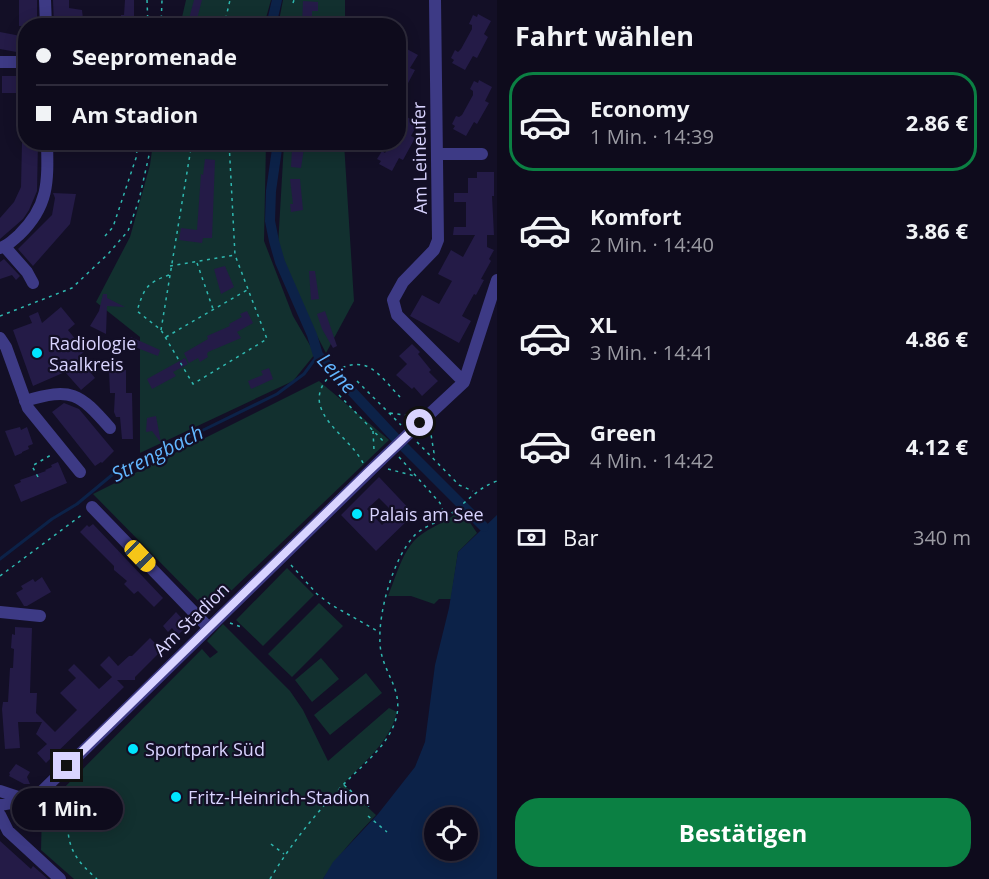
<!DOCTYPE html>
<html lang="de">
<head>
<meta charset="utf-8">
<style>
  :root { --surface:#0e0b1c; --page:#1c1929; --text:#f1f3f6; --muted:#9b9ba3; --line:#2e2b3b; --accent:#0b8043 }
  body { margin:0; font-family:"Open Sans",sans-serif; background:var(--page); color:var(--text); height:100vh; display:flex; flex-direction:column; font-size:22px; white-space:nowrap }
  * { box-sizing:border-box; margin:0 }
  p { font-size:20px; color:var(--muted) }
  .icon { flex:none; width:33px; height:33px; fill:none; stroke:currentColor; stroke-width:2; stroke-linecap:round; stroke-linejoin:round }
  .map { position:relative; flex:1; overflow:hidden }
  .sheet { display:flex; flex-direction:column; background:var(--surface); width:492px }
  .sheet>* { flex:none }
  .top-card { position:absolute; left:18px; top:18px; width:388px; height:132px; border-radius:24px; box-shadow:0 3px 15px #0003,0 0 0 2px var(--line); display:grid; align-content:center; height:132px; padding:0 18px; background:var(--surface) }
  .fabs { position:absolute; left:424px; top:807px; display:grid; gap:12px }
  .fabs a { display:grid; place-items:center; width:54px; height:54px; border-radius:50%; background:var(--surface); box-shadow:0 3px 15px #0003,0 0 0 2px var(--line); font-size:30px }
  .end { position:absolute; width:27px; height:27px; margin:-14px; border:8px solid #d9d4ff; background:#111; box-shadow:0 0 0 3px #111 }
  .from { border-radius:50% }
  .bubble { position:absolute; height:42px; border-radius:21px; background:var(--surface); box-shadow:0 3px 15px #0003,0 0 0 2px var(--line); font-size:20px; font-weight:700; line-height:42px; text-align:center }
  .car { position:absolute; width:18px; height:36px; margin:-18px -9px; border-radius:8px; box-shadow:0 0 4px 2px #0007; background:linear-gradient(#f5c518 24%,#345 0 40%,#f5c518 0 76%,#345 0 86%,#f5c518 0) }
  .top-card b { display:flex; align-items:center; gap:21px; height:57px; font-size:22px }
  .top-card b+b { border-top:2px solid var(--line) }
  .top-card i { width:15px; height:15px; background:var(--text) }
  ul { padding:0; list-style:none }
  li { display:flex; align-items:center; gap:18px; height:99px; margin:0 12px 9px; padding:0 6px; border:3px solid transparent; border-radius:24px }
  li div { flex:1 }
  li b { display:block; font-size:22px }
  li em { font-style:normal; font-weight:700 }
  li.on { border-color:var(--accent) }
  li>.icon { width:54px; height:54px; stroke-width:1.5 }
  h2 { padding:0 18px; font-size:27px; line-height:72px }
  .pay { display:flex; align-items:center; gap:15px; height:66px; padding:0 18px; font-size:22px }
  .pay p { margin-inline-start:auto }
  .primary-button { display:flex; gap:12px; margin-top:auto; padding:12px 18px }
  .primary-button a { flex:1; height:69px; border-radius:24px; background:var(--accent); color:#fff; font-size:24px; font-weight:700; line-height:69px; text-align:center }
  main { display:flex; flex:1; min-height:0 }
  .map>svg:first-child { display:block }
  .green { fill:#12302f }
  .water { fill:#0c2248; fill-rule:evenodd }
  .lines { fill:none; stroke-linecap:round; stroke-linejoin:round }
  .stream { stroke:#0c2248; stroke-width:3 }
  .canal { stroke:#0c2248; stroke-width:10 }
  .building { fill:#241b47; fill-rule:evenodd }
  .path { stroke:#2fb8b0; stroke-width:1.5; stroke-dasharray:3 4.5; stroke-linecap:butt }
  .minor { stroke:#3d3a85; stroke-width:12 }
  .minor-bridge { stroke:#3d3a85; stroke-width:12 }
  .route { stroke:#d9d4ff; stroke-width:8 }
  .poi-dot { fill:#00e5ff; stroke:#130f26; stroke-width:2 }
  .labels { text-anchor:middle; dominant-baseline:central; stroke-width:4.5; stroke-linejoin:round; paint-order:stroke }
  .street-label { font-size:18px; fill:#d9d4ff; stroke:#130f26 }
  .poi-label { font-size:18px; fill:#d9d4ff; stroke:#130f26; text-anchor:start }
  .water-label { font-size:20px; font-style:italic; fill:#62b6ff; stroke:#130f26 }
</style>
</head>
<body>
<main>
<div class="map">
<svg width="497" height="879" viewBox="0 0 497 879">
  <rect width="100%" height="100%" fill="#130f26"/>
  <path class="green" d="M186,0h85l-7,25 -84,1z
    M283,0h62v25l-67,1z
    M153,143h113l-2,98 29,75 22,38 -22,27 -153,72v-116l-44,-35 34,-65 20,-72z
    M284,143h60l10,158 -28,52 -21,-40 -27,-67z
    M319,381l70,59 -180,172 -116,-118z
    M461,509l16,24 -19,19 -7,47h-12l-5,5 -23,-8h-23c8,-19 14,-45 30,-59 13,-11 30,-15 43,-28z
    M287,568l27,27 -51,51 -27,-26z
    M319,603l24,23 -51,51 -24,-23z
    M223,624l67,67 13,19 25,51 61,-53 8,4c-7,30 -33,50 -54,72l33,31c-19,20 -38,40 -53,64h-249l-33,-29 1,-40 160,-161 8,9 8,-6 -11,-11z
    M321,658l18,21 -27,23 -17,-22z
    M366,673l16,20 -52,42 -16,-20z"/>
  <path class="water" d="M497,515v364h-174l10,-17 45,-48 37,-47 10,-25 10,-77 14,-57 9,-56zM435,818h33v32h-33z"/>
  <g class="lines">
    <path class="stream" d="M0,559l52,-40 25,-15 41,-34 14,-8 55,-24 90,-44 27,-20 14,-19"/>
    <path class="canal" d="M271,26l6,-26
      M278,142l-7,49 -1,30 4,20 6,21 32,73 6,20 83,89 83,83"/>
  </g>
  <path class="building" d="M19,0h18v26h-18z
    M53,0h16v8l13,2 1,9h-14v7h-15z
    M125,0h9v24h-13v-9h3z
    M194,0h8l-5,19 15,4v3h-25z
    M303,1l15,1v9h-6v15h-10z
    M478,14l13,7 -7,13 4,3 -11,21 -4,-2 -8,14 -13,-7 2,-3 -3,-2 4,-8 3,2 3,-3 11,-20v-4l-3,-1 4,-9 4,2z
    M0,32l26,5v13h-4v3l-22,-4z
    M405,48l13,7 -8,13 5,2 -16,30v-51l4,2z
    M2,76h24v17h-24z
    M479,80l13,7 -7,14 4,2 -12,21 -3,-2 -8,14 -13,-7 2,-3 -3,-2 4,-8 3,1 3,-2 11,-20v-4l-3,-2 4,-8 4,2z
    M399,116l5,3 1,-3 13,7 -7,13 4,2 -12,22 -4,-2 -7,13 -13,-7 2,-3 -4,-2 5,-8 3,2 7,-11h7z
    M22,142h16l-1,49 -8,19 -6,9 -23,20v-21l14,-16 7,-15z
    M292,148h12l-3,20 -10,-1z
    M205,159l10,1 -3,78h-9l-1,5 -23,-3 2,-12 16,2 4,-56 2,1z
    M477,172h17v24h-2l2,39h-7v12l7,3 -5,9 2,2 -10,18 3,1 -8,15 -2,-1 -12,22 9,5 -12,22 -49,-27 12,-21 17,9 13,-23 -14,-7 13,-24 12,7 12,-22h-22l1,-8h12v-25h-12v-9h14v-15h9z
    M290,179h10l3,31 -12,2 -1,-8h3z
    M53,193l23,1 -6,30 -37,42 -15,-17 34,-34 3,-17z
    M4,259l16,17 -4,4 -4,-5 -12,4v-17z
    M225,266l9,21 -13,7 -7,-25z
    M309,271h6l4,28 -8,1z
    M103,294h4v4l18,9 -18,-1 -1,28 -16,-8 9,-15z
    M61,307l14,17 -7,6 17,21 -7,6 17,21 -14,12 -16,-18 -32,14 -20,-56 19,-7 -3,-7 9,-4 4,11z
    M247,311l6,12 -16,9 4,6 -33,14 -1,2 1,3 -8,5 -2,-4 -9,5 -5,-10 24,-14 -1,-3 23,-10 -1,-2 13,-7 -2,-3z
    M325,311l12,35 -4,2 -11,-19 -5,-15z
    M131,337l29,13 -2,6 -31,-12z
    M412,344l8,8 -2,2 13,16 -2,2 9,9 -16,15 -8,-9 -2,2 -16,-14 11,-11 -8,-8z
    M185,358l3,6 -15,8 3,4 -24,13 -5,-10z
    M269,368l4,11 -22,10 -3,-8 15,-6 -2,-4z
    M126,370v23h6l1,46h-11l-2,-22h-4l-2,-5 1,-19h-5l-1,-22z
    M64,403l15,6 35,42 -12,12 -1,-1 -6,4 -43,-54z
    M156,416l5,27 -9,-12 -6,1 1,-14z
    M20,427l1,3 6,-3 6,17 -5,2 1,3 -7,3v1l-7,3 -10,-25z
    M58,462l9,21 -46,19 -7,-17 7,-3 -1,-2 26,-9 -1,-1 7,-3 -1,-2z
    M379,477l35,37 -38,37 -35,-36zM379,498l15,15 -12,12 -15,-16z
    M93,524l70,74 -9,9 -16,-16 -4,3 -10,-10 3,-3 -13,-11v-4l-34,-34 7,-7 2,2z
    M42,577l9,15 -24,14h-3l-8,-13 7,-4 -2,-3 12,-7 2,3z
    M176,612l12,13 -10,10 -6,-7 -4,4 -5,-6z
    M15,627l17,1 -2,65h7l-1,20 19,19 22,-22 -17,-17 16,-15 -8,-8 6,-6 25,25 13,-12 -12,-12 9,-9 9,10 11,-10h3l18,-18 12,12 -27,27v3h-18l7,7 -78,76 -9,-10 10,-9 -11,-10 6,-12h-24l2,26 -15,1 -3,-40 1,-7h5l2,-34h3l1,-19 -3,-1 1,-14 3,1z
    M16,764l14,8 -3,5 3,7h-6l-15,-8 1,-2 -1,-1z
    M0,841l31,28 2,-3 15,13h-48z"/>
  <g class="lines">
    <path class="path" d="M147,0l1,26
      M293,3l1,-3
      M161,26l1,-26
      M224,26l6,-26
      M105,236l8,-9 23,-69 2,-16
      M197,263l16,46
      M170,266l65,-11 -6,-113
      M169,275c-23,8 -25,14 -32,36l24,19 32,54 74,-45 -32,-84
      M0,316l72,-28 36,-34 20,-23 11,-31 13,-58
      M161,330l31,-188
      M166,337l81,-47
      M357,381l44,44
      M339,395l46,48
      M390,413l22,3
      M430,428l4,25 -1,3
      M373,431l1,19
      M417,442l42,43 14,6
      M399,457l41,46 5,13
      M363,463c-10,-20 -35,-35 -42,-55 -10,-25 23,-50 45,-42 13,5 25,22 34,31
      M388,469l27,7
      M38,477l-6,-11 19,-11
      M291,565l26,29 13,10 49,28
      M0,576l83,-62
      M230,623l14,5
      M344,785l28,24
      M27,811l1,13
      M368,816l19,16
      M68,827c0,24 12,37 29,52
      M271,844l13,10
      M270,879c21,-35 45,-65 73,-94 18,-19 43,-37 52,-63 11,-33 -14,-49 -15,-79 -2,-30 13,-84 34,-107 9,-10 24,-13 35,-21 17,-12 28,-27 48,-34"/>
    <path class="minor" d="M45,0l1,26
      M435,0l3,240 -4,10 -31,32 -10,18 4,15 67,67
      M0,62h26
      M437,154h45
      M5,247l22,25 6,11
      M0,248c8,-2 13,-8 19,-13 30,-29 29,-53 28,-93
      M0,338l6,9 22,61 52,64
      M25,401c47,-14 54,-8 85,27
      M420,423l44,-41 33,-102
      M92,507l116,120
      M0,612l40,4
      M0,791l24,8
      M0,805c14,-2 24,-4 37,-9l344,-336
      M0,815l8,16 52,48"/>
    <path class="minor-bridge" d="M381,460l39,-37"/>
  </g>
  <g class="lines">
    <path class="route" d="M67,766l301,-294 52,-49"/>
  </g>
  <g class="poi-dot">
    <circle cx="37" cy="353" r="6"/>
    <circle cx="357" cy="514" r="6"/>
    <circle cx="133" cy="749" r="6"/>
    <circle cx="176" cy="797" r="6"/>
  </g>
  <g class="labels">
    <g class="street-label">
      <text transform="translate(419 158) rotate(-91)">Am Leineufer</text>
      <text transform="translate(191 619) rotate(-44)">Am Stadion</text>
    </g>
    <g class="poi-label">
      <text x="49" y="343">Radiologie<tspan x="49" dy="21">Saalkreis</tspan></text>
      <text x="369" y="514">Palais am See</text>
      <text x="145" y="749">Sportpark Süd</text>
      <text x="188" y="797">Fritz-Heinrich-Stadion</text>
    </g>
    <g class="water-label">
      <text transform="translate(337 373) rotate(48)">Leine</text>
      <text transform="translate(157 453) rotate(-27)">Strengbach</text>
    </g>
  </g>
</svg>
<div class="fabs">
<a><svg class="icon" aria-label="locate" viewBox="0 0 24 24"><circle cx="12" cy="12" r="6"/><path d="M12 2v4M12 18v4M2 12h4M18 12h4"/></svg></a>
</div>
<i class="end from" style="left:420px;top:423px"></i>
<i class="end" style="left:67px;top:766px"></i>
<div class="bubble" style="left:12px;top:788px;width:111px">1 Min.</div>
<i class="car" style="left:140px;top:556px;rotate:136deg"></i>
<div class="top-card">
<b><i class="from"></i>Seepromenade</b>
<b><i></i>Am Stadion</b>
</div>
</div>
<section class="sheet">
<h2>Fahrt wählen</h2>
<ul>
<li class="on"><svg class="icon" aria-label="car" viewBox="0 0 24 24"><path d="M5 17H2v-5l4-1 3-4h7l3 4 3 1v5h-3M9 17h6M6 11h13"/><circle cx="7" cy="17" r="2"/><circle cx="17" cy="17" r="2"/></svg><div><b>Economy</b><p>1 Min. · 14:39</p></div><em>2.86 €</em></li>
<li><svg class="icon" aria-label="car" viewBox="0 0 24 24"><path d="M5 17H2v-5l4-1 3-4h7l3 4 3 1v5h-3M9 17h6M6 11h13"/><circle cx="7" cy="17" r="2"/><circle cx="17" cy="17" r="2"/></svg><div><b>Komfort</b><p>2 Min. · 14:40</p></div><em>3.86 €</em></li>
<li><svg class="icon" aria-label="car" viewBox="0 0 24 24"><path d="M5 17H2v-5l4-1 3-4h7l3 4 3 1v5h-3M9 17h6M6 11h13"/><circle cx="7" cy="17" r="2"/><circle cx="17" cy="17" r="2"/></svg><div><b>XL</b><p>3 Min. · 14:41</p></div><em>4.86 €</em></li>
<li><svg class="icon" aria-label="car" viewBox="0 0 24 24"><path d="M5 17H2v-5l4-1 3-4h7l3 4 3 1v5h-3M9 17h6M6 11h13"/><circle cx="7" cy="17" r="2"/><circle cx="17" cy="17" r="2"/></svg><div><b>Green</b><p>4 Min. · 14:42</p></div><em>4.12 €</em></li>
</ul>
<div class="pay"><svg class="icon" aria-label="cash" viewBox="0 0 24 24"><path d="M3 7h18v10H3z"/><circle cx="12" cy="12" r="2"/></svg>Bar<p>340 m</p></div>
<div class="primary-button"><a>Bestätigen</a></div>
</section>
</main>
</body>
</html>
